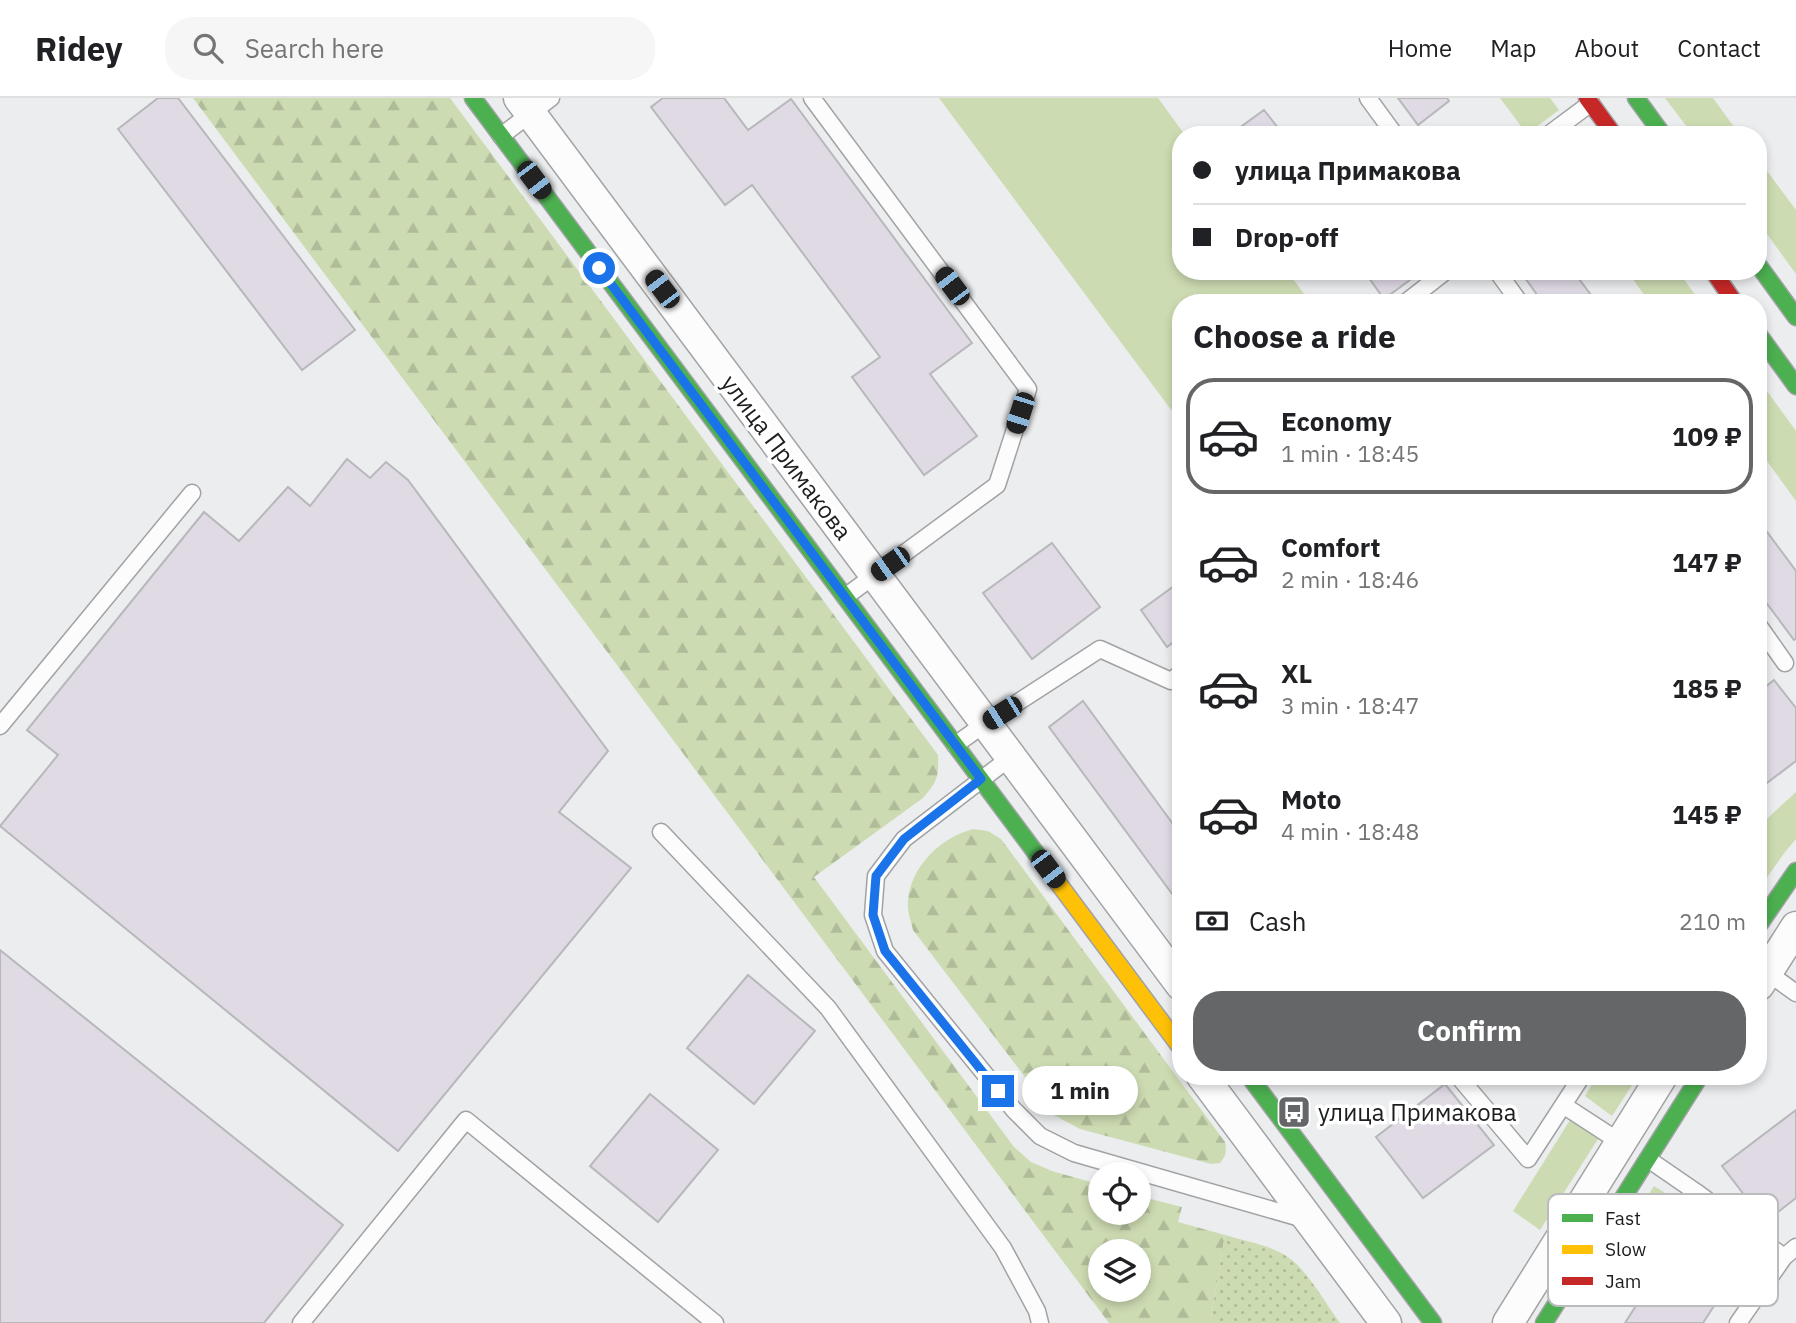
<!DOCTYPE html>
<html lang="en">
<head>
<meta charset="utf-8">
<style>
  :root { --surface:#fff; --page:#f6f6f6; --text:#202124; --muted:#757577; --line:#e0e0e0; --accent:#646668 }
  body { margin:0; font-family:"IBM Plex Sans",sans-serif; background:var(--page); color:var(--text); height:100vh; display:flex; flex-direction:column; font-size:26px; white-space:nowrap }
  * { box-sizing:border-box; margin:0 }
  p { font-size:23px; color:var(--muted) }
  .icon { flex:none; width:38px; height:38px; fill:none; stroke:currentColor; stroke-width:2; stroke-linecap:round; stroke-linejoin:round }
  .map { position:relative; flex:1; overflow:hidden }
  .details { position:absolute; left:1172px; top:196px; width:595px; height:791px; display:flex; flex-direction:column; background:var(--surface); border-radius:28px; box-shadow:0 4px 10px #0003 }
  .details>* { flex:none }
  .guide { position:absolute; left:1172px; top:28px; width:595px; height:154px; border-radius:28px; box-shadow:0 4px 10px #0003; display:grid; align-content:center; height:154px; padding:0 21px; background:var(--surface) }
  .tools { position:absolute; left:1088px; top:1064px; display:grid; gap:14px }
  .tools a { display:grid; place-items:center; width:63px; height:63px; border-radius:50%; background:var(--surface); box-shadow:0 4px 10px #0003; font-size:35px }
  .end { position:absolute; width:32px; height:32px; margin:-16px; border:9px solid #1a73e8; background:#fff; box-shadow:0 0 0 4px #fff }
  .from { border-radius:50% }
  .bubble { position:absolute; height:49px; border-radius:24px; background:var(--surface); box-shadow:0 4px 10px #0003; font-size:23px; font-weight:800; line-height:49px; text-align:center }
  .car { position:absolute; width:21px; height:42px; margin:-21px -10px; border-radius:9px; box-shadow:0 0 5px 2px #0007; background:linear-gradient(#222 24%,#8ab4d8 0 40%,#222 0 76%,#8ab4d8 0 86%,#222 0) }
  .guide b { display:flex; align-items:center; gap:24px; height:66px; font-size:26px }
  .guide b+b { border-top:2px solid var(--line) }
  .guide i { width:18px; height:18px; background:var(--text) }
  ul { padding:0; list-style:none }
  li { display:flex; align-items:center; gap:21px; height:116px; margin:0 14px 10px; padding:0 7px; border:4px solid transparent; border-radius:28px }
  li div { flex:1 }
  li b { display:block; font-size:26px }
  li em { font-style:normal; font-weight:800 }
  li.current { border-color:var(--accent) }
  li>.icon { width:63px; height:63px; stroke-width:1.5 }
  h2 { padding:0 21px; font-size:32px; line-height:84px }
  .pay { display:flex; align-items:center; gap:18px; height:77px; padding:0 21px; font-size:26px }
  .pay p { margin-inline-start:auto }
  .button { display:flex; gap:14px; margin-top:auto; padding:14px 21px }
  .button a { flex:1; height:80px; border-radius:28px; background:var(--accent); color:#fff; font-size:28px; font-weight:800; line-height:80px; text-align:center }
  header { display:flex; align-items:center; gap:42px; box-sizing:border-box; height:98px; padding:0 35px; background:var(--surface); border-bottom:2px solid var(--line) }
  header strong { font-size:33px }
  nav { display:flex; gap:38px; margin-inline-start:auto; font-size:24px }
  .search { width:490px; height:63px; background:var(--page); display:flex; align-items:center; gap:18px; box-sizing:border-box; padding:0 24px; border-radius:28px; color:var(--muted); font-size:26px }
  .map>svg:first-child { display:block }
  .grass { fill:#cddbb2 }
  .forest { fill:url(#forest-firs); fill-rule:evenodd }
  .park { fill:url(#park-dots) }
  .building { fill:#e0dae5; stroke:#b7b8ba; stroke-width:2 }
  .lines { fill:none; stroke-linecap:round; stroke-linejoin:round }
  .lane-casing { stroke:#a1a2a4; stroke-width:19 }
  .street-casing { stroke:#a1a2a4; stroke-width:33 }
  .fast-casing { stroke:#a1a2a4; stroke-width:19 }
  .slow-casing { stroke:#a1a2a4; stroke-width:19 }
  .jam-casing { stroke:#a1a2a4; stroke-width:19 }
  .lane { stroke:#fcfcfd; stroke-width:16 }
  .street { stroke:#fcfcfd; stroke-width:30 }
  .fast { stroke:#4caf50; stroke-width:16 }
  .slow { stroke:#ffc107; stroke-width:16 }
  .jam { stroke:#c62828; stroke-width:16 }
  .route { stroke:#1a73e8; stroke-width:9 }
  .labels { text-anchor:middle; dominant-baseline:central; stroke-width:7; stroke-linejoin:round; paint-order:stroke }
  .street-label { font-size:24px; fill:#1c1d1f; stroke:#fff }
  .poi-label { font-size:24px; fill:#1c1d1f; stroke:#fff; text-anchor:start }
  .key { fill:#fff; stroke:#bbbbbc; stroke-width:2 }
  .key-label { font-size:19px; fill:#1c1d1f }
</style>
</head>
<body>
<header>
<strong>Ridey</strong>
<div class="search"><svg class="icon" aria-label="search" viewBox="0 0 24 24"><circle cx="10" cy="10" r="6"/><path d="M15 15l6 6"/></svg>Search here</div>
<nav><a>Home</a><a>Map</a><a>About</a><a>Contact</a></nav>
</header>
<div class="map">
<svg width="1796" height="1225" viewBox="0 0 1796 1225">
  <defs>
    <pattern id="forest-firs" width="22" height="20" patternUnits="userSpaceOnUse" patternTransform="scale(1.75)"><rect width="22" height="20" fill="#cddbb2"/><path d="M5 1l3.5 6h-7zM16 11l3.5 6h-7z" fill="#afbc99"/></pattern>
    <pattern id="park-dots" width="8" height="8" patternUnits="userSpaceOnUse" patternTransform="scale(1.75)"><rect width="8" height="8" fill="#cddbb2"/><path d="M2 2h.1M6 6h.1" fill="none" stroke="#afbc99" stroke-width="1.8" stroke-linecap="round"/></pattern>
  </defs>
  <rect width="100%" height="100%" fill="#ebedef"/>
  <path class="grass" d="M939,0h219l27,37h-4v136h106l24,32h-130v114l-3,2z
    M1500,0h50l9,12 -32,24z
    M1665,0h48l27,37h-47z
    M1759,62l37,50v64l-37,-51z
    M1627,173h51l23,32h-51z
    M1759,282l37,51v70l-37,-51z
    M1796,694v47l-11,13 -26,37v-63z
    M1597,978h41l-26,40 -27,-20z
    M1570,1022l28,19 -58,91 -27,-19z
    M1654,1088l29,18 -47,74 -12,4 -22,-14z"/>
  <path class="forest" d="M193,0h257l488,657c1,22 -1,27 -15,43l-109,79 200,270 17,15 21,9 49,14v28h38v-17l43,11 -4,15 47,13 -15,88h-101zM1101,1153h38v39h-38z
    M973,731l15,2 13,8 224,303c2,9 1,14 -5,21l-9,1 -131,-35 -26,-14 -141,-185c-2,-9 -6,-19 -5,-28 2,-35 32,-64 65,-73z"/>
  <path class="park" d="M1225,1137c20,6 45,10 63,22 19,13 38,47 52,66h-130z"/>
  <path class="building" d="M158,0h20l177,232 -53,40 -184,-241z
    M663,0h61l24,32 43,-31 181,244 -42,31 47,62 -53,39 -72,-98 28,-20 -128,-172 -27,20 -74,-98z
    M1398,0h49l2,3 -31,24z
    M1264,12l18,23 -2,2h-31l-7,-9z
    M1364,173h58l-38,28z
    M1520,173h53l24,32h-54z
    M347,361l23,19 16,-16 22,18 200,271 -49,61 72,56 -233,283 -398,-325 58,-71 -31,-25 177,-218 35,29 49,-54 22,19z
    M1759,423l37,50v68l-2,1 -35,-47z
    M1052,445l48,64 -68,52 -49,-66z
    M1181,483v55l-14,11 -26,-37z
    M1774,582l22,28v53l-37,28v-97z
    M1083,603l98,134v71l-132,-179z
    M0,852l343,275 -79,98h-264z
    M748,877l67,56 -61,73 -67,-56z
    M1445,986l49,61 -71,53 -47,-61z
    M650,996l68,56 -60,72 -68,-56z
    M1796,1012v88l-31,24 -43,-56z
    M1676,1145l56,35 -29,45h-78z"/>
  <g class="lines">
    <defs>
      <path id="lane" d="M812,0l216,291 -31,96 -152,112
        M1368,0l27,37
        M1548,37l43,-32
        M501,38l50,-38
        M1497,173l23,32
        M1405,205l41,-32
        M1759,528l26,37
        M0,628l192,-233
        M955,647l31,-22 114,-74 71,32 10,-8
        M1011,659l-107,82 -28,37 -3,39 12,36 129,159 26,26 34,17 230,66
        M661,734l167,176 175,240 34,63 3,12
        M1764,872l32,23
        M1458,978l70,83 54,-83
        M1563,1007l63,41
        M1648,1061l48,33 88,65 12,-10
        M301,1225l165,-203 249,203
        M1738,1225l46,-66"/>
      <path id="street" d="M519,0l662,887
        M1759,887l37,-58
        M1202,978l184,247
        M1508,1225l154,-247"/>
      <path id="fast" d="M473,0l574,770
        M1636,0l27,37
        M1759,168l37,51
        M1759,237l37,51
        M1759,827l37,-54
        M1249,978l184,247
        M1544,1225l156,-247"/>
      <path id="slow" d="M1047,770l134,180"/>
      <path id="jam" d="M1587,0l27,37
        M1713,173l22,32"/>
    </defs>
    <use href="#lane" class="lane-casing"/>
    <use href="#street" class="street-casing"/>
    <use href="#fast" class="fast-casing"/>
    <use href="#slow" class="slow-casing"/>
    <use href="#jam" class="jam-casing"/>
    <use href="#lane" class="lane"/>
    <use href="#street" class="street"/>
    <use href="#fast" class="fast"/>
    <use href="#slow" class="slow"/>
    <use href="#jam" class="jam"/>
  </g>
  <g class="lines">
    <path class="route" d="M599,170l382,511 -77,60 -28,37 -3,39 12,36 113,140"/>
  </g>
  <defs>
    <symbol id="bus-square" viewBox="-11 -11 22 22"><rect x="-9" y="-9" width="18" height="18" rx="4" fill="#646668" stroke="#fff"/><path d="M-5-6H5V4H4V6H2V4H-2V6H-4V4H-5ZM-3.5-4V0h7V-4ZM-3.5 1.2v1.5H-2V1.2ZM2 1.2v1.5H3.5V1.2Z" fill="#fff"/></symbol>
  </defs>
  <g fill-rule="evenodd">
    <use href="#bus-square" x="1275" y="995" width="38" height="38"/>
  </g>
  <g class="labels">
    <g class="street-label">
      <text transform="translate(787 359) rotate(53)">улица Примакова</text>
    </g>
    <g class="poi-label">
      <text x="1318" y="1014">улица Примакова</text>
    </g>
  </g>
  <rect x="1548" y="1096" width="230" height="112" rx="10" class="key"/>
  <rect x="1562" y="1116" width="31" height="8" fill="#4caf50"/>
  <rect x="1562" y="1147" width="31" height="9" fill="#ffc107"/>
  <rect x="1562" y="1179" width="31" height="8" fill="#c62828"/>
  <g class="key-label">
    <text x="1605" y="1127">Fast</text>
    <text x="1605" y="1158">Slow</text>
    <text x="1605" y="1190">Jam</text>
  </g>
</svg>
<div class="tools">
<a><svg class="icon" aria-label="locate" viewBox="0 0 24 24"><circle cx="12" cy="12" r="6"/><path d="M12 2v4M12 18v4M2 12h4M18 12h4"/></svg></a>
<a><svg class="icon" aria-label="layers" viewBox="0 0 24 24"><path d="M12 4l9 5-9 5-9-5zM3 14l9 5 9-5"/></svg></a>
</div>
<i class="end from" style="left:599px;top:170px"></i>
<i class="end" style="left:998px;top:993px"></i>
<div class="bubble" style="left:1022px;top:968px;width:116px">1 min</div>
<i class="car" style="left:534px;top:82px;rotate:143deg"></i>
<i class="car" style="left:952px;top:188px;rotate:323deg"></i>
<i class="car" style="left:662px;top:191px;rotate:323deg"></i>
<i class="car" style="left:1020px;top:315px;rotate:198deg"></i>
<i class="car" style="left:890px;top:466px;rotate:235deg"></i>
<i class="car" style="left:1002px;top:615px;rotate:238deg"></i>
<i class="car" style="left:1048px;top:771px;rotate:143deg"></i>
<div class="guide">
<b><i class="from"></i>улица Примакова</b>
<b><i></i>Drop-off</b>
</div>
<section class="details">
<h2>Choose a ride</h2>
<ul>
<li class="current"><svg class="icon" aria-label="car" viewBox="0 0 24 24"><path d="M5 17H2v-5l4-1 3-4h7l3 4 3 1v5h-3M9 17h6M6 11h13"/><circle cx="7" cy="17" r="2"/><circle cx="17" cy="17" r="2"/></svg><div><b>Economy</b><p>1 min · 18:45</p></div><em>109 ₽</em></li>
<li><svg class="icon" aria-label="car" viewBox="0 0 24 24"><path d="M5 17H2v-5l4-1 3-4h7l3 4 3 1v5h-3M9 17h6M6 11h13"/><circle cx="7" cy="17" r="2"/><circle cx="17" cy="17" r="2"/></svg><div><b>Comfort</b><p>2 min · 18:46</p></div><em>147 ₽</em></li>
<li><svg class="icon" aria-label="car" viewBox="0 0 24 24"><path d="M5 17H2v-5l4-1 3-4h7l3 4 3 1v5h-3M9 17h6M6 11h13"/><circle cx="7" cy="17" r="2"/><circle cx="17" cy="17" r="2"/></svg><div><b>XL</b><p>3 min · 18:47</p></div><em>185 ₽</em></li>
<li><svg class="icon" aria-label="car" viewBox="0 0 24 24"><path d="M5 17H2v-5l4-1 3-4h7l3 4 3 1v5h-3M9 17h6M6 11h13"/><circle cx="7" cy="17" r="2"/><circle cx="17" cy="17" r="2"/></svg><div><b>Moto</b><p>4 min · 18:48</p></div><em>145 ₽</em></li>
</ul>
<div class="pay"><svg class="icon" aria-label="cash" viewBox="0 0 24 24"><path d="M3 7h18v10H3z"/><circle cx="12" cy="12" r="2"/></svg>Cash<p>210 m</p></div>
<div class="button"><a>Confirm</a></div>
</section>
</div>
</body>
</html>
